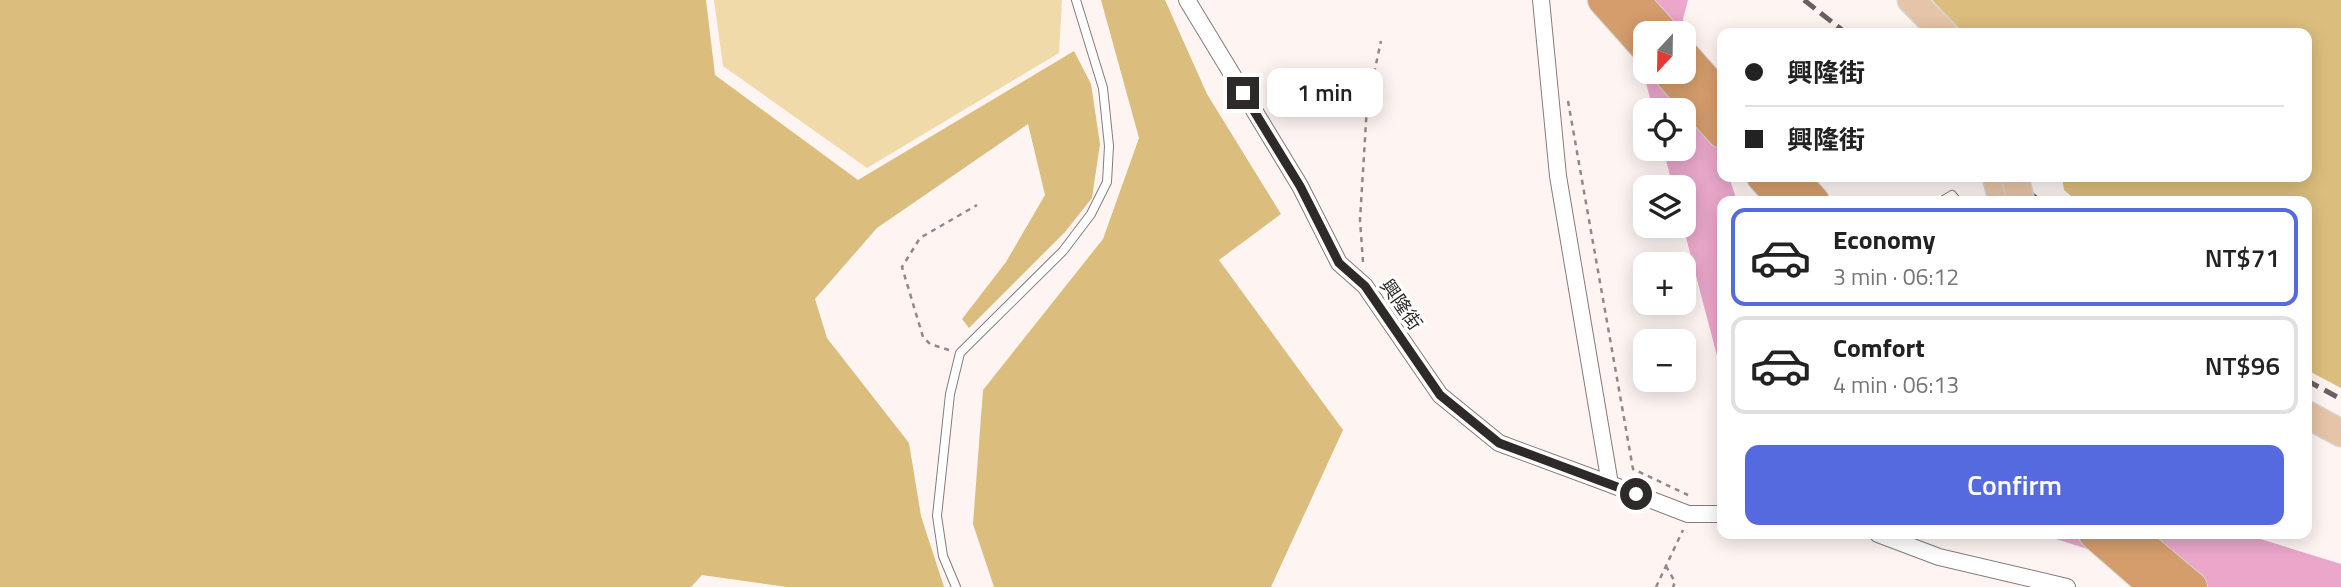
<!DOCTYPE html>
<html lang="en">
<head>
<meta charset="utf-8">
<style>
  :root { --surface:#fff; --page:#f6f6f6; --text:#222; --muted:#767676; --line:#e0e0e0; --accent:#566ae0 }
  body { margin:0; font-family:"Titillium Web","Noto Sans TC",sans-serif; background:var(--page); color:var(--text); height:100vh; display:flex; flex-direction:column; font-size:26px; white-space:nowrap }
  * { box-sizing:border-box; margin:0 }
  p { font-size:23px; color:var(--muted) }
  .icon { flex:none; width:38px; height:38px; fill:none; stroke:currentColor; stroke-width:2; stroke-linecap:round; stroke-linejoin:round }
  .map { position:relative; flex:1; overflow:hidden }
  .sheet { position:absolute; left:1717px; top:196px; width:595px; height:343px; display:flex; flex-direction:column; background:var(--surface); border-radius:14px; box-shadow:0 4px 18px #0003 }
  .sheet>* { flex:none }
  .banner { position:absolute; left:1717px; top:28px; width:595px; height:154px; border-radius:14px; box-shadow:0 4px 18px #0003; display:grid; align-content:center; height:154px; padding:0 28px; background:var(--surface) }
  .needle { width:46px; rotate:202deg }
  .controls { position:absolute; left:1633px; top:21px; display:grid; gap:14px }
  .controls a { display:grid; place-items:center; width:63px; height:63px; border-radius:14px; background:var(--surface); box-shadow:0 4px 18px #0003; font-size:35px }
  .end { position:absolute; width:32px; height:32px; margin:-16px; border:9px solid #2e2a29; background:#fff; box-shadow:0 0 0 4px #fff }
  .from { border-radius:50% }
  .bubble { position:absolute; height:49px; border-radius:14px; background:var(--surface); box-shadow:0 4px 18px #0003; font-size:23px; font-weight:600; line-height:49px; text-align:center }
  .banner b { display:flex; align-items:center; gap:24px; height:66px; font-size:26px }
  .banner b+b { border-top:2px solid var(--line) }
  .banner i { width:18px; height:18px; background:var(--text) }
  ul { padding:12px 0 0; list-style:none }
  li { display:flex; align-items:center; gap:21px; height:98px; margin:0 14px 10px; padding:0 14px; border:4px solid var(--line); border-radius:14px }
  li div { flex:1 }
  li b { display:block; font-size:26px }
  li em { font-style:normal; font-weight:600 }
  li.active { border-color:var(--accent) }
  li>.icon { width:63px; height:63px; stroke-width:1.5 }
  .action { display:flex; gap:14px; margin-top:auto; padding:14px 28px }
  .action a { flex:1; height:80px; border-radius:14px; background:var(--accent); color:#fff; font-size:28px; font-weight:600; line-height:80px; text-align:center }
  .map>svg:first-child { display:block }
  .green { fill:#f1daa9 }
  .forest { fill:#dbbe7d }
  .water { fill:#eaa7ca; fill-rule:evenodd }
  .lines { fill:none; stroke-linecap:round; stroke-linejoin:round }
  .lane-casing { stroke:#857c79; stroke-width:10 }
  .street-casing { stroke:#857c79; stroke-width:18 }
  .primary-casing { stroke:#d5d4d4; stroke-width:29 }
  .highway-casing { stroke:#d5d4d4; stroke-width:32 }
  .path { stroke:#8f8987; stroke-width:2.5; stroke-dasharray:5 5; stroke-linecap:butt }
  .lane { stroke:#fff; stroke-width:8 }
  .street { stroke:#fff; stroke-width:16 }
  .primary { stroke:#e6c4a7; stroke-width:26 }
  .highway { stroke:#d59d6c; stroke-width:30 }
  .rail { stroke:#666160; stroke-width:5; stroke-dasharray:14 7; stroke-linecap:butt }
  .primary-bridge-casing { stroke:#d5d4d4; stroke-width:29; stroke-linecap:butt }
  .primary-bridge { stroke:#e6c4a7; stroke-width:26 }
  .route { stroke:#2e2a29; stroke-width:9 }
  .labels { text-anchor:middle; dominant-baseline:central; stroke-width:7; stroke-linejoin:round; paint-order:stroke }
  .street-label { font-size:19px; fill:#2e2a29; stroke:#fff }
</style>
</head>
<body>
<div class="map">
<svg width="2341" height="587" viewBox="0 0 2341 587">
  <rect width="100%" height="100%" fill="#fef5f3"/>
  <path class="green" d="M714,0h348l-3,53 -192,115 -144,-102z"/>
  <path class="forest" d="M0,0h706l9,75 143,105 216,-129 17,33 9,60 -8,54 -27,34 -96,96 -7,-9 44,-57 39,-67 -17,-71 -151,104 -62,71 12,39 82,105 12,73 23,71h-157l-85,-12 -11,12h-691z
    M1101,0h64l42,94 74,120 -62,46 124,170 -72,157h-277l-21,-63 10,-134 120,-151 36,-101z
    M1932,0h409v388l-34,-18 -1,-169h-229l-13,-11 -2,-13h244v-144h-343z"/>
  <path class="water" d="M1625,0h63l-5,19 39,135v23h7l8,24h-15v174l-39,-149 1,-39h-11l-10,-38h21v-39h-31zM1645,33h39v39h-39z
    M2040,534h204l97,30v23h-133z"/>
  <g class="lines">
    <defs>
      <path id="lane" d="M1942,201l10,-6 5,6
        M956,587l-13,-31 -6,-40 13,-122 10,-41 103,-102 28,-37 16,-32 2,-36 -6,-58 -27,-88"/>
      <path id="street" d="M1187,0l113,186 39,77 26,23 75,109 59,48 111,41
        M1541,0l17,176 52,308 78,30h34
        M1878,534l61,23 128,30"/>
      <path id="primary" d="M1911,0l33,33
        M1996,177l6,24
        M2306,414l35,19"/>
      <path id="highway" d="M1603,0l42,47
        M1634,0l30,33
        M1684,55l38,43
        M1667,72l55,61
        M1762,177l22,24
        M1792,177l22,24
        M2094,534l61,53
        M2129,534l63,53"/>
    </defs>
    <use href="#lane" class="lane-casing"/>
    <use href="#street" class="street-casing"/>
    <use href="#primary" class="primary-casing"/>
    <use href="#highway" class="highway-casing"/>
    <path class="path" d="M1568,101l65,368 55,26
      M1363,262l-3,-42 7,-114 14,-65
      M949,350l-19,-6 -7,-7 -21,-70 18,-29 57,-33
      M1666,566l9,16 -2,5
      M1656,587l27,-57"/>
    <use href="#lane" class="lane"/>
    <use href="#street" class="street"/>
    <use href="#primary" class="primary"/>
    <use href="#highway" class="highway"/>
    <path class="rail" d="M1804,0l42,33
      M2010,177l30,24
      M2306,380l35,19"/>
    <defs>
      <path id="primary-bridge" d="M2015,177l6,24"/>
    </defs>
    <use href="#primary-bridge" class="primary-bridge-casing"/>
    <use href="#primary-bridge" class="primary-bridge"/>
  </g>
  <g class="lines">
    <path class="route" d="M1243,93l57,93 39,77 26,23 75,109 59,48 137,51"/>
  </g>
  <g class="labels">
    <g class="street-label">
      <text transform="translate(1402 304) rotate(55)">興隆街</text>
    </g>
  </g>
</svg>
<div class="controls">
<a><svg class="needle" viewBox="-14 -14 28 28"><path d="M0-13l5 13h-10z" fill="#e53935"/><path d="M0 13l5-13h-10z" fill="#767676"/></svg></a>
<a><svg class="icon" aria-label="locate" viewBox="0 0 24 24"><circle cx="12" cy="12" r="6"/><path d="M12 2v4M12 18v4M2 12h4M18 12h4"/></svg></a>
<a><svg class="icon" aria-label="layers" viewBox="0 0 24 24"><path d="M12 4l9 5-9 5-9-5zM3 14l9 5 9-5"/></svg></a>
<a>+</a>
<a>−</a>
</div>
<i class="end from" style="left:1636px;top:494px"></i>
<i class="end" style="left:1243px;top:93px"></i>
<div class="bubble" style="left:1267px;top:68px;width:116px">1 min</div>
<div class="banner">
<b><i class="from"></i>興隆街</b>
<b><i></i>興隆街</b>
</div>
<section class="sheet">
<ul>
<li class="active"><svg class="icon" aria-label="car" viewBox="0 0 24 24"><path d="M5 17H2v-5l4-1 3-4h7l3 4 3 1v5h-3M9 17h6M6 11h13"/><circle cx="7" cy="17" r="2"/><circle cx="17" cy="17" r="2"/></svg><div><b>Economy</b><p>3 min · 06:12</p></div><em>NT$71</em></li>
<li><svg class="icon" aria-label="car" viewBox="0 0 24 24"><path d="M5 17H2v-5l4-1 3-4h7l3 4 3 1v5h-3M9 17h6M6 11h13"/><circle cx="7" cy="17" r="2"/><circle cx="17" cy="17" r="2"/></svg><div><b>Comfort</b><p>4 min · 06:13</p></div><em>NT$96</em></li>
</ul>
<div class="action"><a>Confirm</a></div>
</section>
</div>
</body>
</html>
